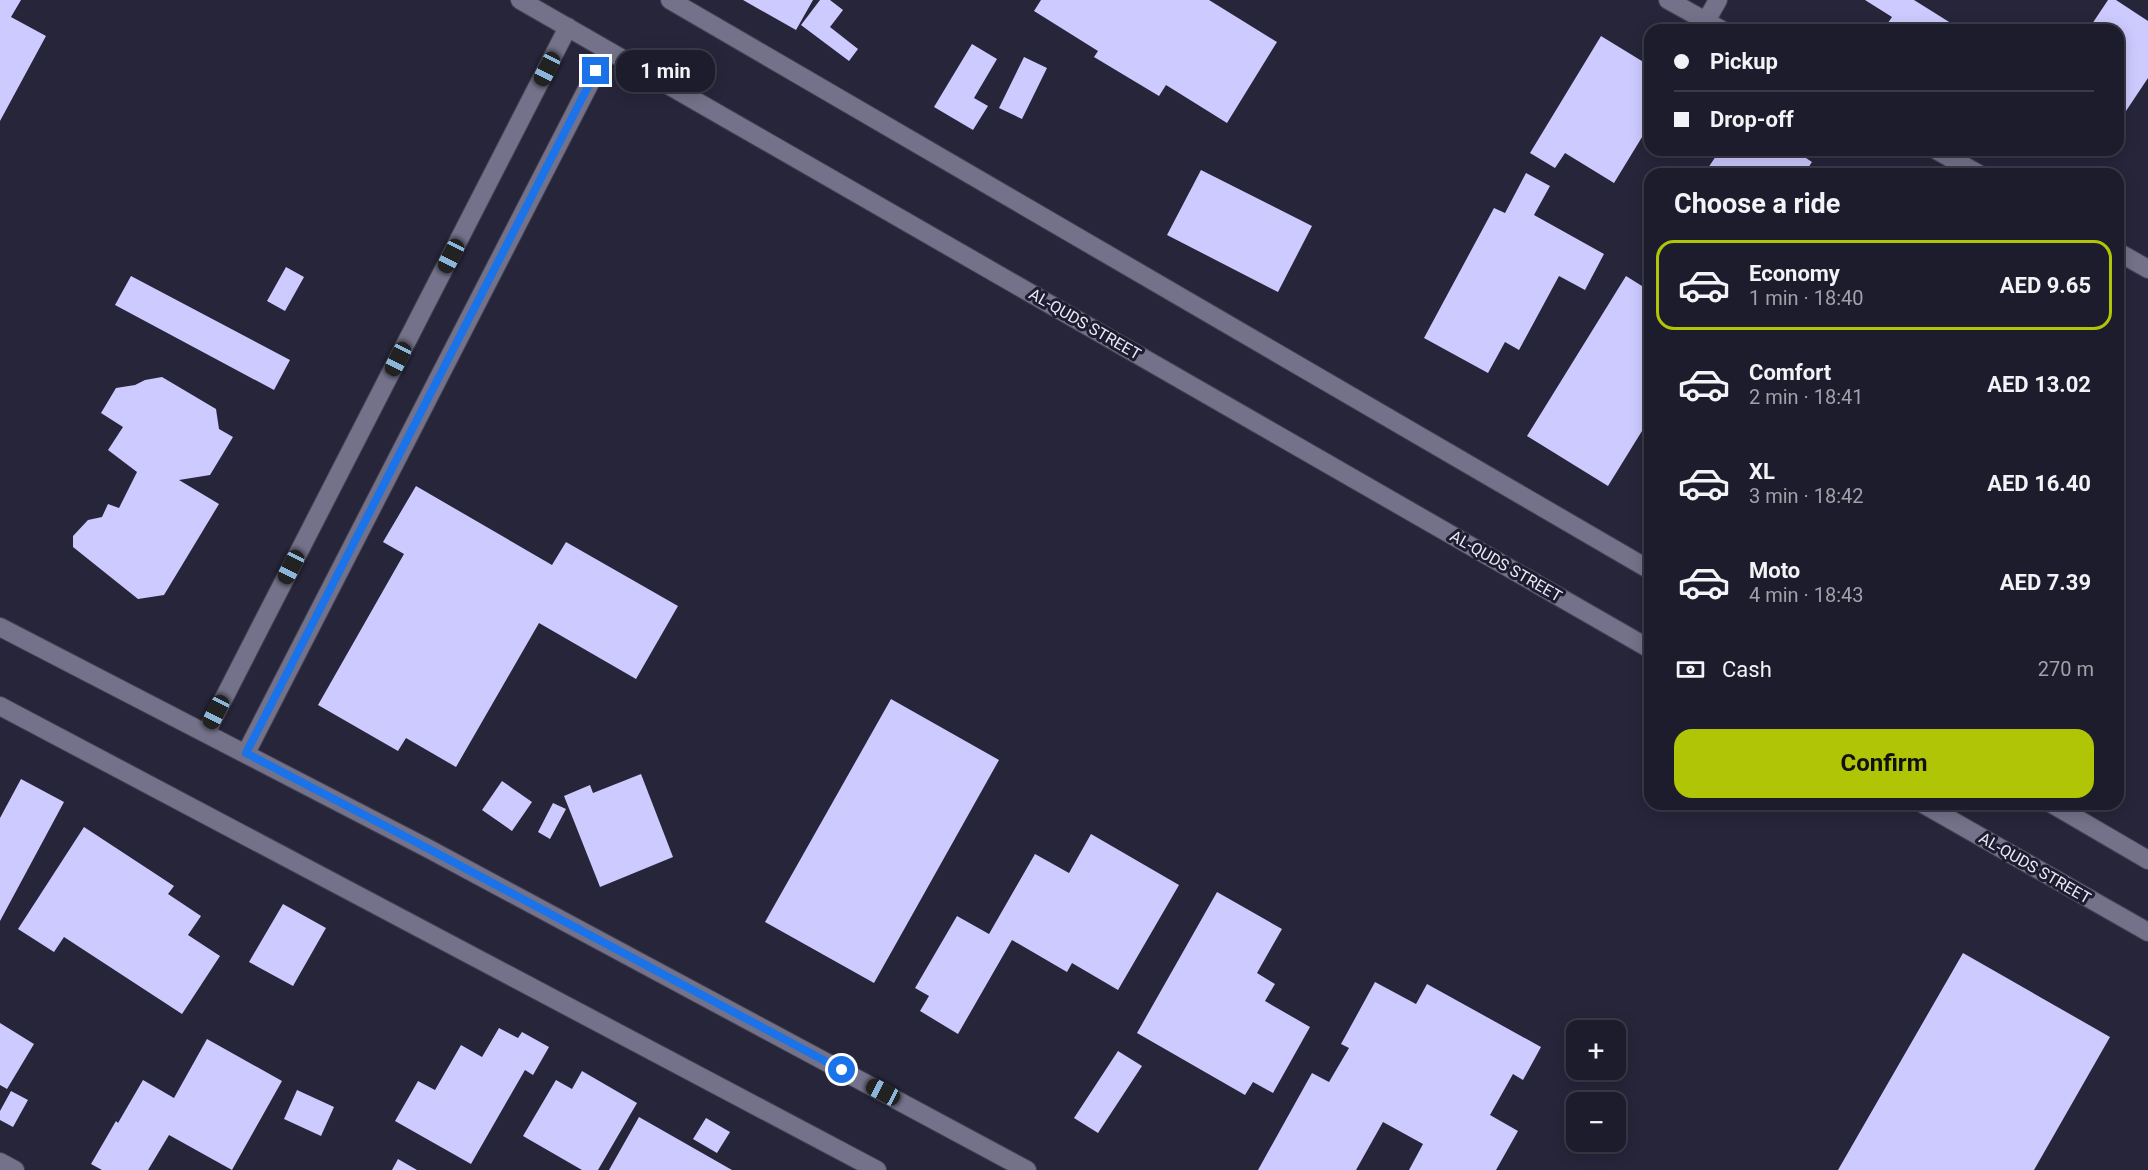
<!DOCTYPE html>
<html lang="en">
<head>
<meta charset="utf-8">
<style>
  :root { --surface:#1d1c2c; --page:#252534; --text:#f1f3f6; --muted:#a0a1a9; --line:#3b3a48; --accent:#afc506 }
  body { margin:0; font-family:Roboto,sans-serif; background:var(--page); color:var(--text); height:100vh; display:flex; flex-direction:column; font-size:22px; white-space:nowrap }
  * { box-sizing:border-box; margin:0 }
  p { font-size:20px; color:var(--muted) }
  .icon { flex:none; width:33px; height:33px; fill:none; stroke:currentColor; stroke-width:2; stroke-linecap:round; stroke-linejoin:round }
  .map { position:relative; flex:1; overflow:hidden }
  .sheet { position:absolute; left:1644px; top:168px; width:480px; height:642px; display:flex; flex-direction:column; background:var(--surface); border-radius:18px; box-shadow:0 3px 15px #0003,0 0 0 2px var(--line) }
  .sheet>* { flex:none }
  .top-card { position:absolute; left:1644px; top:24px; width:480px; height:132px; border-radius:18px; box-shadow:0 3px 15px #0003,0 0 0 2px var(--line); display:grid; align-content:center; height:132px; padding:0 30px; background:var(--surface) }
  .tools { position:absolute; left:1566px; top:1020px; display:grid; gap:12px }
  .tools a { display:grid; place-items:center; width:60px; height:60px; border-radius:12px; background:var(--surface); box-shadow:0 3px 15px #0003,0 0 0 2px var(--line); font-size:30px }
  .end { position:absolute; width:27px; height:27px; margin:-14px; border:8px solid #1a73e8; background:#fff; box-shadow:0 0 0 3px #fff }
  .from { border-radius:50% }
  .bubble { position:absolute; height:42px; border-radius:18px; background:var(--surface); box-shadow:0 3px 15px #0003,0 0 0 2px var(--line); font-size:20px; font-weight:700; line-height:42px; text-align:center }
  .car { position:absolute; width:18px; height:36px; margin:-18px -9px; border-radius:8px; box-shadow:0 0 4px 2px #0007; background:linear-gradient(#222 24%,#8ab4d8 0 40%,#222 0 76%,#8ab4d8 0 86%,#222 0) }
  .top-card b { display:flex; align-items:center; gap:21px; height:57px; font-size:22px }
  .top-card b+b { border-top:2px solid var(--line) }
  .top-card i { width:15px; height:15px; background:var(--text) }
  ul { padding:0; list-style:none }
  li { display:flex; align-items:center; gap:18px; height:90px; margin:0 12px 9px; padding:0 18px; border:3px solid transparent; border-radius:18px }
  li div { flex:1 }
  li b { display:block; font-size:22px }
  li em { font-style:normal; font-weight:700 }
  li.active { border-color:var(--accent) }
  li>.icon { width:54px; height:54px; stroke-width:1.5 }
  h2 { padding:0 30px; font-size:27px; line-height:72px }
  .pay { display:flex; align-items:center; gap:15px; height:66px; padding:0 30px; font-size:22px }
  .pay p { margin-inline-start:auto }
  .action { display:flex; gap:12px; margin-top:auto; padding:12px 30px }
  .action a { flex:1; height:69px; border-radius:18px; background:var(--accent); color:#111; font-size:24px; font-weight:700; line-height:69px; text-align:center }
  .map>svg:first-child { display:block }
  .building { fill:#cdcaff }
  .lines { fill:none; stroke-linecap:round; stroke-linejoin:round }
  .minor-casing { stroke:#444354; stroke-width:20 }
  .minor { stroke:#73728a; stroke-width:18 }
  .route { stroke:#1a73e8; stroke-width:8 }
  .labels { text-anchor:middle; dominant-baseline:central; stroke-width:6; stroke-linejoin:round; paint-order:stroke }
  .street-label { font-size:16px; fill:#eae9f7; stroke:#1e1c2f }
</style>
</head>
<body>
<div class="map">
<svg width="2148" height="1170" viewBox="0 0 2148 1170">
  <rect width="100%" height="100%" fill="#27253a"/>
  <path class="building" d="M0,0h21l-10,17 35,19 -46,85z
    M743,0h70l-17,30z
    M820,0h10l13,10 -13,17 28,22 -9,12 -48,-36z
    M1041,0h168l68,42 -50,81 -61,-38 -7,11 -65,-39 4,-6 -64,-40z
    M1865,0h49l48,30h-79l9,-13z
    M2108,0h8l32,21v57l-30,45v-93h-30z
    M1601,36l49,30v25l-8,13 8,5v15l-36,59 -49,-30 -10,15 -25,-15z
    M972,44l25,15 -23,39 14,8 -15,24 -39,-23z
    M1024,57l23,11 -25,51 -23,-11z
    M1720,150h74l18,12 -8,12h-100z
    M1201,170l111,56 -34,66 -111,-57z
    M1526,173l24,13 -16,29 70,39 -19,36 -26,-14 -40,74 -14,-8 -17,31 -64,-35 70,-130 11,5z
    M286,267l18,10 -19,34 -18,-10z
    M131,276l159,84 -16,30 -159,-85z
    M1626,276l24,15v127l-42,68 -81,-50z
    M162,377l54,32 3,20 14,8 -23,38 -31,5 40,24 -55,91 -26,4 -65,-52v-11l15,-16 14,-3 6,-13 11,4 18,-36 -29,-22 15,-23 -22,-14 15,-25 19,-3 10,-5z
    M416,486l136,79 14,-23 112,64 -42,73 -97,-56 -83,144 -50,-29 -8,13 -80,-46 86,-151 -21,-12z
    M891,699l108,61 -125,223 -109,-61z
    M641,774l32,83 -73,30 -36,-91 26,-11 3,8z
    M21,779l43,23 -64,119v-103z
    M502,781l30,21 -20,29 -30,-21z
    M553,803l13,6 -16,30 -12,-7z
    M84,827l90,59 -6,8 33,22 -13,19 32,21 -38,58 -118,-77 -10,15 -36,-23z
    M1091,834l88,51 -61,105 -46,-27 -5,9 -55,-32 -54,94 -38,-23 9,-15 -14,-8 42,-72 32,18 46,-80 34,19z
    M1217,892l65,37 -25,44 18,11 -10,17 45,26 -37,66 -20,-11 -8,13 -108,-62z
    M283,904l43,24 -33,58 -44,-24z
    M1963,953l147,84 -76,133h-196z
    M1375,982l41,22 11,-20 114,63 -18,33 -10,-6 -23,41 28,16 -22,39h-87l14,-26 -40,-22 -27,48h-98l54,-97 17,9 20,-34 -8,-4z
    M0,1023l34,21 -27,45 -7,-4z
    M499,1028l19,10 4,-6 27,15 -16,28 -8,-5 -54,94 -76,-43 23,-40 17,9 26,-45 21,12z
    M207,1039l75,42 -50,89 -63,-35 -21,35h-46l-11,-6 25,-43 2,2 25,-43 31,18z
    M1118,1051l24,15 -44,67 -24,-15z
    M582,1071l55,32 -39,67h-16l-59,-34 33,-56 16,9z
    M297,1090l37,17 -13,29 -37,-17z
    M11,1091l17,9 -15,27 -13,-7v-9z
    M639,1117l93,53h-123z
    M706,1118l24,14 -13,21 -24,-14z
    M398,1159l19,11h-25z"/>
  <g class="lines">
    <defs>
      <path id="minor" d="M520,0l1130,649
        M670,0l980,570
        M1668,0l54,30
        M1706,21l12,-21
        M1936,150l43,24
        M2118,252l30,17
        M0,627l429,222 598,321
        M0,706l877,464
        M206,733l362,-706
        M246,753l361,-703
        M1923,804l225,128
        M2052,804l96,56
        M0,1162l15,8"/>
    </defs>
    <use href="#minor" class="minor-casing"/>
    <use href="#minor" class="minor"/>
  </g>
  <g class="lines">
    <path class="route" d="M596,71l-350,682 183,96 413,221"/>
  </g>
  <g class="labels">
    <g class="street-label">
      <text transform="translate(1085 324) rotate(30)">AL-QUDS STREET</text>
      <text transform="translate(1506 566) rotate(30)">AL-QUDS STREET</text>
      <text transform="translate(2035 868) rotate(30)">AL-QUDS STREET</text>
    </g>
  </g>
</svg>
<div class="tools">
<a>+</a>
<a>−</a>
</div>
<i class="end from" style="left:842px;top:1070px"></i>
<i class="end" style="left:596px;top:71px"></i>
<div class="bubble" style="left:616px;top:50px;width:99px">1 min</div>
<i class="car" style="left:547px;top:69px;rotate:207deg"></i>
<i class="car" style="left:451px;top:256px;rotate:207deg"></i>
<i class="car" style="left:398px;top:359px;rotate:207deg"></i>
<i class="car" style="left:291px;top:567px;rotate:207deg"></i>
<i class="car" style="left:216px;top:712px;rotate:207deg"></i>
<i class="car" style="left:883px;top:1092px;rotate:298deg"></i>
<div class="top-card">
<b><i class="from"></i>Pickup</b>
<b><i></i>Drop-off</b>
</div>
<section class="sheet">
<h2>Choose a ride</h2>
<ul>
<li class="active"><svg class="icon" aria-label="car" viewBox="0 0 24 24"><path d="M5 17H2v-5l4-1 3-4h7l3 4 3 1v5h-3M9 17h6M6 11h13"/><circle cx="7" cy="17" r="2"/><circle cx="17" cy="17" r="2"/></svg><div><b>Economy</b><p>1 min · 18:40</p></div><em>AED 9.65</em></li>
<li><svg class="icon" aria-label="car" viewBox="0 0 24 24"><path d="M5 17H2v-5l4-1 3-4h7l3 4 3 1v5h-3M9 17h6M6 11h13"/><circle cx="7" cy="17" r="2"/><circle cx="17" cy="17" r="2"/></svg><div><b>Comfort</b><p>2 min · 18:41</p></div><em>AED 13.02</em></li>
<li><svg class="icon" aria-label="car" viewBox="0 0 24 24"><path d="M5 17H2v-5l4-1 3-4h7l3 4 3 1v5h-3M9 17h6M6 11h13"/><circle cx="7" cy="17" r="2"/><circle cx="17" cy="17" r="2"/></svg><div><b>XL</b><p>3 min · 18:42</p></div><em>AED 16.40</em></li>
<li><svg class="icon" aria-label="car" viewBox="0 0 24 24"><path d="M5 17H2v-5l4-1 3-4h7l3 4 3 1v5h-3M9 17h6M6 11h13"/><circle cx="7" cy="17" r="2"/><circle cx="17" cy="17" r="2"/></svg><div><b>Moto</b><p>4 min · 18:43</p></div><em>AED 7.39</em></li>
</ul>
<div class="pay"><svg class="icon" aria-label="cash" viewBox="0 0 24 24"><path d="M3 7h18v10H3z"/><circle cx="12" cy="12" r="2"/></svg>Cash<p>270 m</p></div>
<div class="action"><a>Confirm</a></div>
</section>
</div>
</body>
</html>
